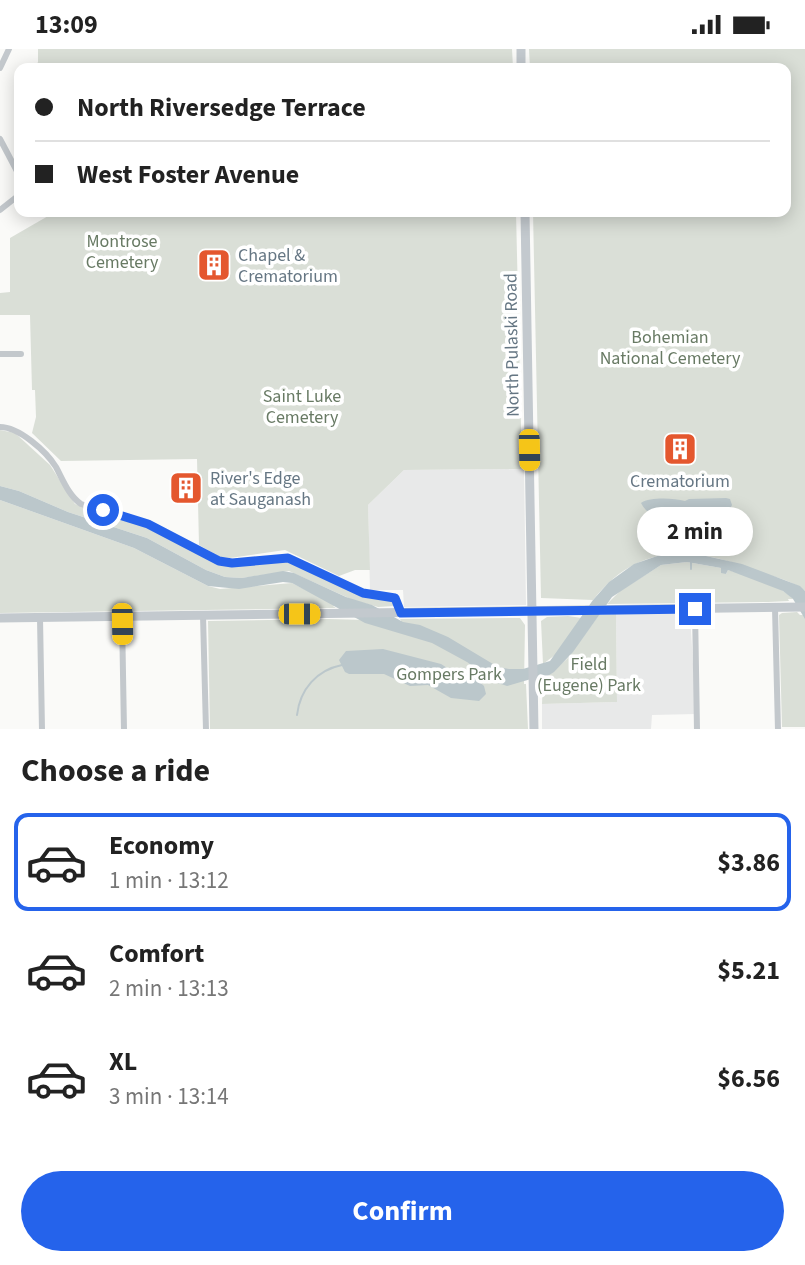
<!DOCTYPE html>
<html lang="en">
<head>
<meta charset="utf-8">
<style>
  :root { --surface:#fff; --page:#f6f6f6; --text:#222; --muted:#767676; --line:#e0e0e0; --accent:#2563eb }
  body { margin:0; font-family:"Source Sans 3",sans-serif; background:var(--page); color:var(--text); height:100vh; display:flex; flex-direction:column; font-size:26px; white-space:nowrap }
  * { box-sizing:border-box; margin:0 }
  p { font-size:23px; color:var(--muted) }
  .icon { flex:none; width:38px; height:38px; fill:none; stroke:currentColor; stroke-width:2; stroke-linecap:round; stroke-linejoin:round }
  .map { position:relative; height:680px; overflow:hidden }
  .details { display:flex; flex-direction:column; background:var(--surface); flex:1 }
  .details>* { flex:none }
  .hud { position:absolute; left:14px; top:14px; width:777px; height:154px; border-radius:14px; box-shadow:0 4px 18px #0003; display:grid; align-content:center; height:154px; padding:0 21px; background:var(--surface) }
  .end { position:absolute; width:32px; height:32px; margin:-16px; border:9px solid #2563eb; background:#fff; box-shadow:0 0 0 4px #fff }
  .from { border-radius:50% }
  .bubble { position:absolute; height:49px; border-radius:24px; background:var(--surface); box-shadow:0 4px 18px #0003; font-size:23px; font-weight:700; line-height:49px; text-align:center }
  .car { position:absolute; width:21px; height:42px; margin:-21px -10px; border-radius:9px; box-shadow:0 0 5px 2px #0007; background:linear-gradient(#f5c518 24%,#345 0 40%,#f5c518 0 76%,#345 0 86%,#f5c518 0) }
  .hud b { display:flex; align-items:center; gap:24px; height:66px; font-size:26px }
  .hud b+b { border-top:2px solid var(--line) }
  .hud i { width:18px; height:18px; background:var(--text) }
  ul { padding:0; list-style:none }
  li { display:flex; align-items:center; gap:21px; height:98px; margin:0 14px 10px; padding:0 7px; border:4px solid transparent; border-radius:14px }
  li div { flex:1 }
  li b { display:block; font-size:26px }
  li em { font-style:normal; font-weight:700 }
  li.on { border-color:var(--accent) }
  li>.icon { width:63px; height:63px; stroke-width:1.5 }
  h2 { padding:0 21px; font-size:32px; line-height:84px }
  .cta { display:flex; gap:14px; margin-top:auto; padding:14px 21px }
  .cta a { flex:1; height:80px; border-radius:42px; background:var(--accent); color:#fff; font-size:28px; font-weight:700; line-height:80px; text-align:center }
  .status { display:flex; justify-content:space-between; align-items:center; height:49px; padding:0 35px; background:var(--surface); direction:ltr }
  .status svg { height:19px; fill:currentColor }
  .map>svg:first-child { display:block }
  .built { fill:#e8e9e9 }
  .green { fill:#dadfd7 }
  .water { fill:#bbc7cb }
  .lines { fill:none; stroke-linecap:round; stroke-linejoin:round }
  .stream { stroke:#bbc7cb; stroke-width:2 }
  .street { stroke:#c3c8cc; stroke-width:6 }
  .secondary { stroke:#c3c9ce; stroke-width:9 }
  .route { stroke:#2563eb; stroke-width:9 }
  .labels { text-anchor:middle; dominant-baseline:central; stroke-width:7; stroke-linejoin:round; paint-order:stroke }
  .park-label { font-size:18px; fill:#687a64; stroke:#fff }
  .poi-label { font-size:18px; fill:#657683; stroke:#fff; text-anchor:start }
  .street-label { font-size:18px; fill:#657683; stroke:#fff }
</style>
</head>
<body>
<div class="status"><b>13:09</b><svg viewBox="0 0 49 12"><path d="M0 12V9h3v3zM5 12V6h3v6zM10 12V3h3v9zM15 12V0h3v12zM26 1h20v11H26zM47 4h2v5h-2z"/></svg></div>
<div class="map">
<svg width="805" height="681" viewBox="0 0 805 681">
  <rect width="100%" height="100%" fill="#fafaf8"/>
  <path class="built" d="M524,420l2,136 -122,2 -1,-17h-33l-2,-85 36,-35z
    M616,565h74l6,100 -44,1 -1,14h-109v-25l75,-2z"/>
  <path class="green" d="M38,0h474l1,19h-478l3,-6z
    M529,0h276v542c-12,-10 -30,-14 -45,-19 -64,-25 -120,-32 -167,28l-52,-2 -8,-386h253v-144h-256z
    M55,163h461l6,257 -118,1 -36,35 2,65h-15l-16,6 -54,-26 -55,8 -10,-1 -21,-12 -2,-86 -136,2 -29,-28 4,-16 -1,-27h-3l-2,-75h-30v-22l10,-1v-54z
    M0,381l15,3 35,32 25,39 68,22 77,39 11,2 54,-6 82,37 24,2 3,6 -16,1 -25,-7 -64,-29 -47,7 -17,-1 -19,-7 -59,-32 -79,-26 -49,-21 -19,-5z
    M0,451l134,48 74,38 12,3 72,-6 44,22 -3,1 3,2 -336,5z
    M687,513l34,6 5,6 2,-4c21,6 49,13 65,29h-5l1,2 -21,1 -161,2 13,-13 41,-26z
    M797,563l3,3h5v112h-23l-3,-112 3,-2z
    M616,565l1,88 -75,2 1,-25 24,-20 32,-44z
    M568,567l14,2 -27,37 -12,9 -2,-43 6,-4z
    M520,569l5,7 -1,59h2l2,45h-318l-2,-108 121,-2 72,2 -1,-2z"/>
  <path class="water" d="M0,437l19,5 49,21 79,26 59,32 19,7 17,1 41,-7 11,2 52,24 26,8 31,17 17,3 28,12 50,30 11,2h14l27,-8 43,-61 16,-18 25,-18 32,-11 40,3 36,8 58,22 5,5v28l-12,-20 -10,-8 -55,-21 -2,4 -5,-1v-5l-34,-6 -26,3 -49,32 -39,55 -19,20 -11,7h-12l-24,7 -12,-4 -28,-20 -35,-19 -67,-20 -73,-40 -9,-1 -44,7 -31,-3 -74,-38 -134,-48z
    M726,449l4,1 2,6 -6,12c-11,6 -51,7 -63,3 -10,-3 -18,-9 -22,-17 9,-6 32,-5 44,-2l4,-2z
    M383,600l58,15 14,9 19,4 10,9 2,8 -7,7 -28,-3 -23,-13 -18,1 -26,-12h-35l-4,-2 -6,-12 7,-9z"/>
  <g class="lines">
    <path class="stream" d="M691,520v-8
      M297,666c3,-26 20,-45 45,-50"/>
    <path class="street" d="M0,19l9,-19
      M0,90l19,36
      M0,161l19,-15
      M0,305h21
      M0,378c19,0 46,24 56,40 7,13 13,29 25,37l67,20 70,37 14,2 56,-5 75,35 32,5 6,15
      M775,559l3,122
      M695,560l2,121
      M203,566l3,115
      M122,568l2,113
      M40,569l2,112"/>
    <path class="secondary" d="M521,0v19
      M525,163l9,518
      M0,569l805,-11"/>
  </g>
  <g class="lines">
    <path class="route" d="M103,461l45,14 71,37 13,2 56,-5 75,35 32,5 6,15 294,-4"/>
  </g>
  <defs>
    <symbol id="building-square" viewBox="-11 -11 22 22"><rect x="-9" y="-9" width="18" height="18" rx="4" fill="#e4572e" stroke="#fff"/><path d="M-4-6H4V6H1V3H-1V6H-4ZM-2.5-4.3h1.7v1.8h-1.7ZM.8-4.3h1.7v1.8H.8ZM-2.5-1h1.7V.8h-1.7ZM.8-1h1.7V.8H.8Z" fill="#fff"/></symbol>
  </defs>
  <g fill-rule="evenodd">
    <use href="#building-square" x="195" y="197" width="38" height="38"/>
    <use href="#building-square" x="661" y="381" width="38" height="38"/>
    <use href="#building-square" x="167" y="420" width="38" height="38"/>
  </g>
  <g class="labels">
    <g class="park-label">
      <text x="122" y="192">Montrose<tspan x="122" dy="21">Cemetery</tspan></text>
      <text x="670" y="288">Bohemian<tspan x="670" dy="21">National Cemetery</tspan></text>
      <text x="302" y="347">Saint Luke<tspan x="302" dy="21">Cemetery</tspan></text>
      <text x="589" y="615">Field<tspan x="589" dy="21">(Eugene) Park</tspan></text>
      <text x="449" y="625">Gompers Park</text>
    </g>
    <g class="poi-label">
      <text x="238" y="206">Chapel &amp;<tspan x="238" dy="21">Crematorium</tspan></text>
      <text x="210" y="429">River's Edge<tspan x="210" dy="21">at Sauganash</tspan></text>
      <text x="680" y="432" text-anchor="middle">Crematorium</text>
    </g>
    <g class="street-label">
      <text transform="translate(512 296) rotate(-91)">North Pulaski Road</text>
    </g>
  </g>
</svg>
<i class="end from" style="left:103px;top:461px"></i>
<i class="end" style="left:695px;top:560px"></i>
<div class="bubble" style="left:637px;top:458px;width:116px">2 min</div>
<i class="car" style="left:529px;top:401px;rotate:179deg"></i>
<i class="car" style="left:299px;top:565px;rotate:90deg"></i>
<i class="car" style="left:122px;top:575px;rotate:179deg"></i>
<div class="hud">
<b><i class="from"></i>North Riversedge Terrace</b>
<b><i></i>West Foster Avenue</b>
</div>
</div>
<section class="details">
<h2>Choose a ride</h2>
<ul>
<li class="on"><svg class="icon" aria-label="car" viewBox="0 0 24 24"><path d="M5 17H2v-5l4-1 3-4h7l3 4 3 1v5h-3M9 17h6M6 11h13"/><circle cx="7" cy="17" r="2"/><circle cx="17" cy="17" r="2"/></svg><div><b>Economy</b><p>1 min · 13:12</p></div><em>$3.86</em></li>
<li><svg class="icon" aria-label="car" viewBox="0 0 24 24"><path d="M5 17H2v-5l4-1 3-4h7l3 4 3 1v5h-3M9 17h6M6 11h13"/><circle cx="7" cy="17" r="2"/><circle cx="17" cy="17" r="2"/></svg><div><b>Comfort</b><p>2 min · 13:13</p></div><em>$5.21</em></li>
<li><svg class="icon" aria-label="car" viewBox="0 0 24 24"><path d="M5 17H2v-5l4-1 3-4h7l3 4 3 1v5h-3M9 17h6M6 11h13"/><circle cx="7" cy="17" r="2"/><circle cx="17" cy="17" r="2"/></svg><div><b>XL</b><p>3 min · 13:14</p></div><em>$6.56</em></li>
</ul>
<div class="cta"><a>Confirm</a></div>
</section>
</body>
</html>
